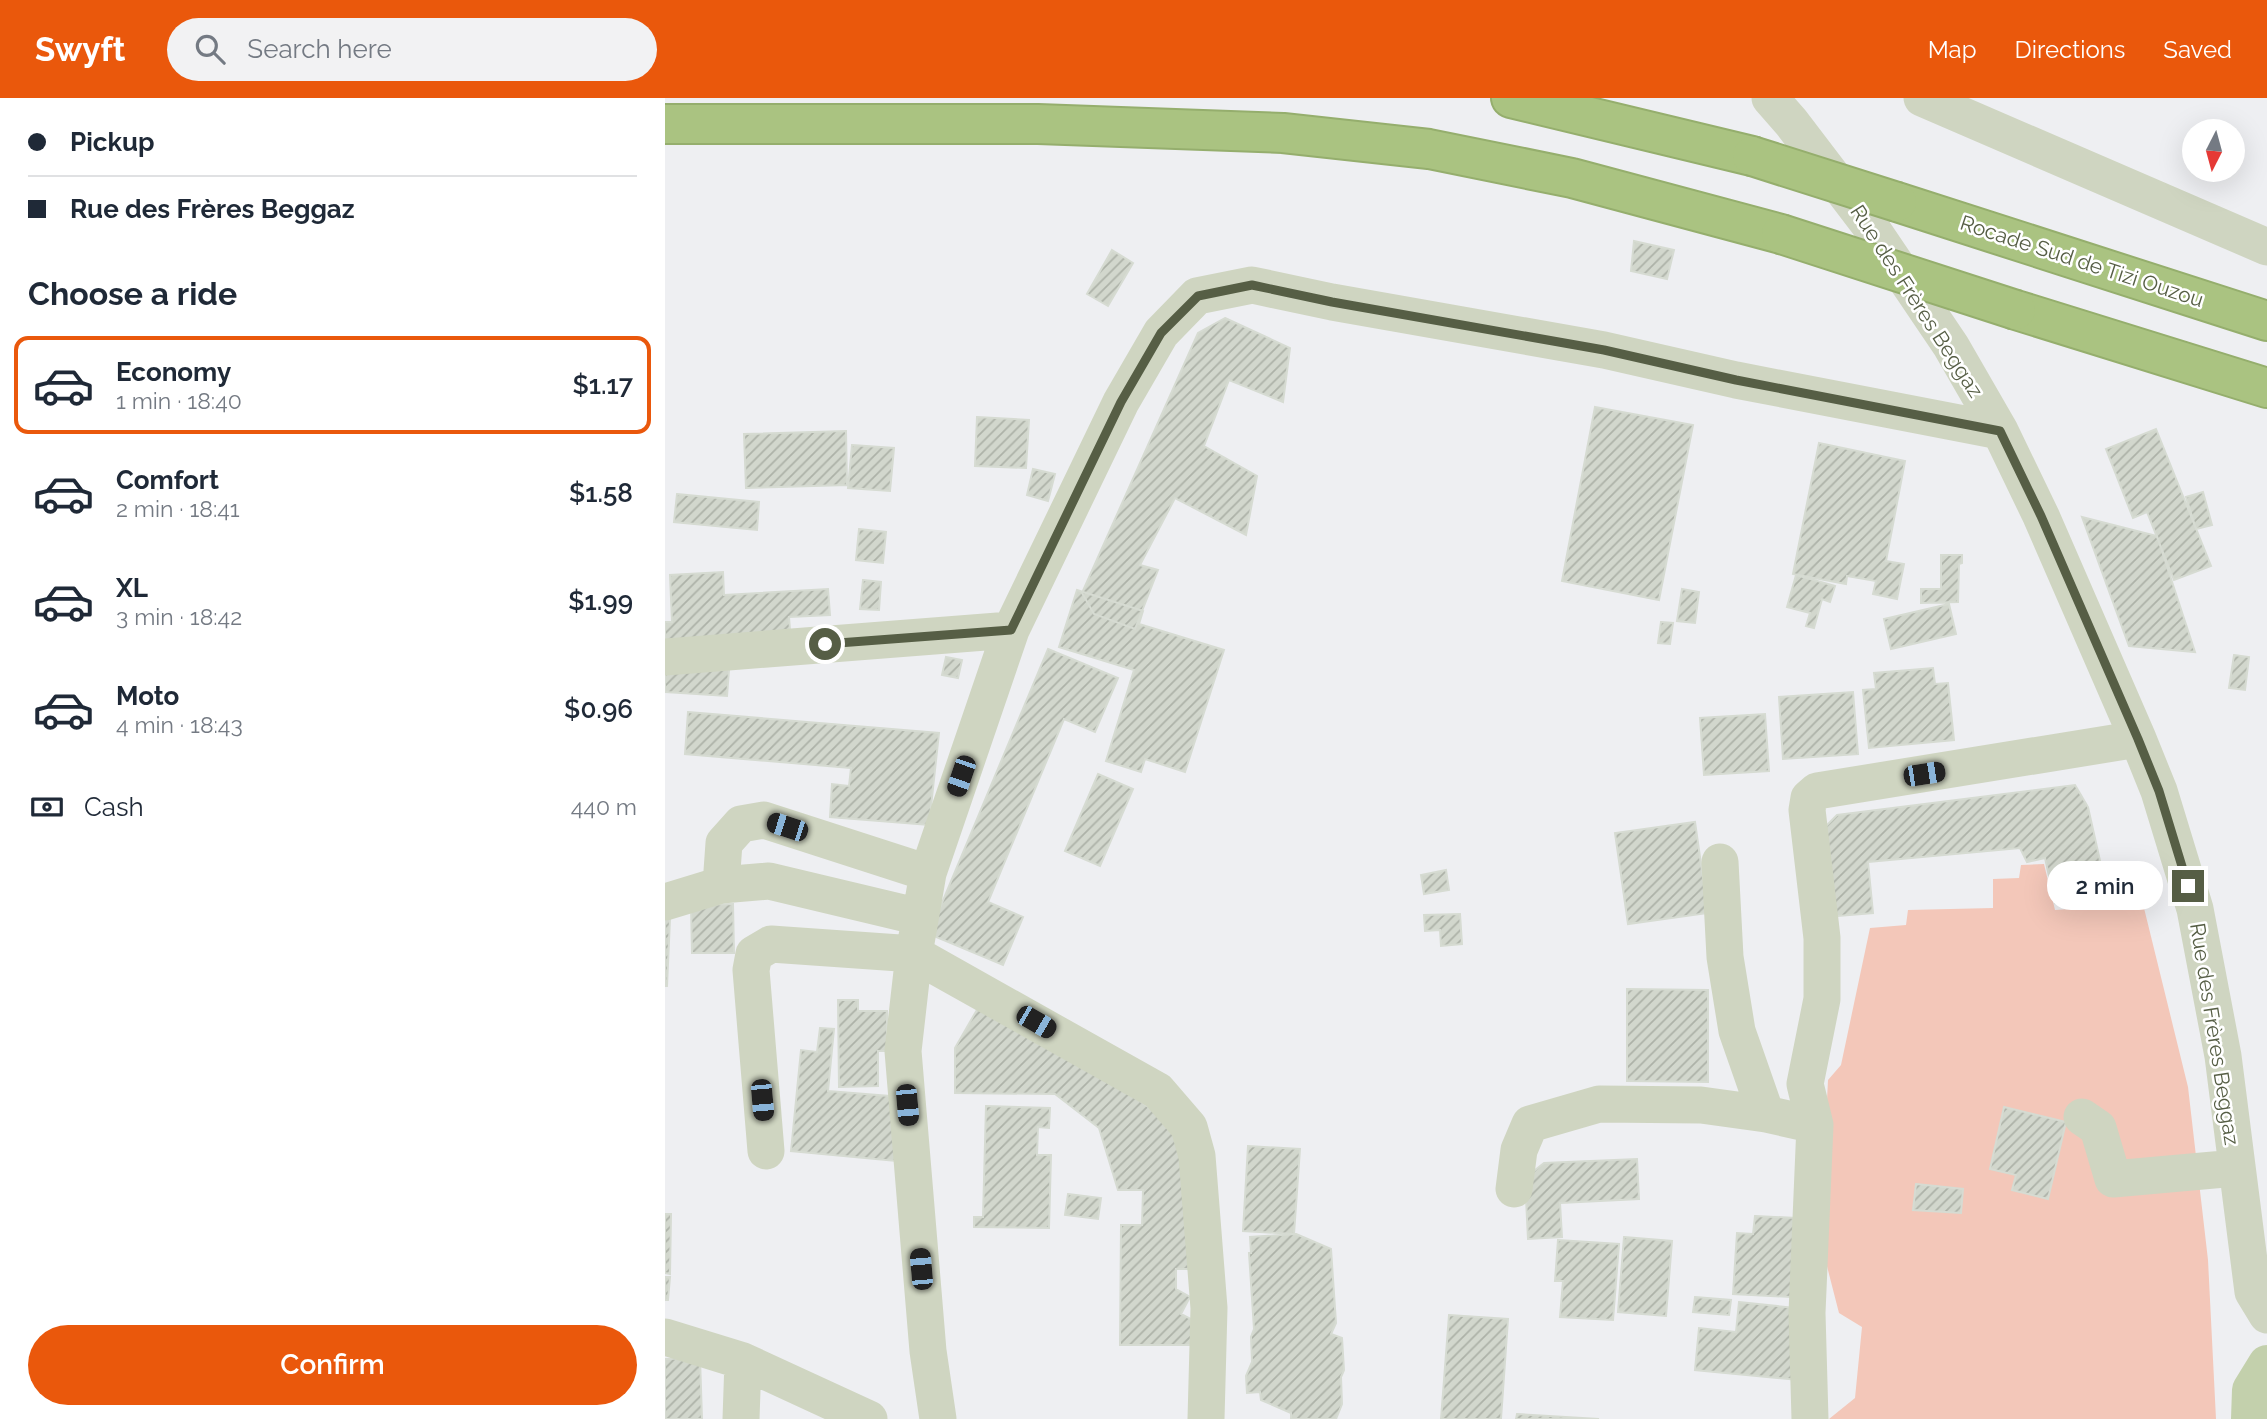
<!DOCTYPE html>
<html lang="en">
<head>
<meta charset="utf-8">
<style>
  :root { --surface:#fff; --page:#f2f2f3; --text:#1f2937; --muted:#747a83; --line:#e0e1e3; --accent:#ea580c }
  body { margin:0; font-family:Raleway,sans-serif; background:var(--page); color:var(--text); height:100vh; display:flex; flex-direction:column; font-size:26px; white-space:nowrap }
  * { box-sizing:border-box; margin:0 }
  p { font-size:23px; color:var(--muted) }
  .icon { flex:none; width:38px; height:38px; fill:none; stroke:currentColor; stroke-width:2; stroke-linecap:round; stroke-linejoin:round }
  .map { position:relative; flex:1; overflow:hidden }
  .sheet { display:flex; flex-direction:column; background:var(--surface); width:665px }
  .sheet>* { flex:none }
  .banner { display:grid; align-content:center; height:154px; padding:0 28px; background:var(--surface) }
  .needle { width:46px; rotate:186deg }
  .controls { position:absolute; left:1517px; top:21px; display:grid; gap:14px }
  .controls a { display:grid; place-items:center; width:63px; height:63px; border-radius:50%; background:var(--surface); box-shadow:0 7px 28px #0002; font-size:35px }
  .end { position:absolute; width:32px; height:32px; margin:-16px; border:9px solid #565e45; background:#fff; box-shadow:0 0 0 4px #fff }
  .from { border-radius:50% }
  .bubble { position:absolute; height:49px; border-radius:24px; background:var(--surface); box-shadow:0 7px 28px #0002; font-size:23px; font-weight:600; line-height:49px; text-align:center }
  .car { position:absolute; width:21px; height:42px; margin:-21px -10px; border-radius:9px; box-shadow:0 0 5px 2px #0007; background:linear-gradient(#222 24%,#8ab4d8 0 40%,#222 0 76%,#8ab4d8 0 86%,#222 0) }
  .banner b { display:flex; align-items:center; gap:24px; height:66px; font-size:26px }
  .banner b+b { border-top:2px solid var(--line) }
  .banner i { width:18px; height:18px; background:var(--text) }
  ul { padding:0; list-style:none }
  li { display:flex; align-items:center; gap:21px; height:98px; margin:0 14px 10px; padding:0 14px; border:4px solid transparent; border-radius:14px }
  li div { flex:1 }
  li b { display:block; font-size:26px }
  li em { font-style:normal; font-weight:600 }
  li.selected { border-color:var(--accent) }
  li>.icon { width:63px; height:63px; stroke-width:1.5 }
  h2 { padding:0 28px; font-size:32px; line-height:84px }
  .pay { display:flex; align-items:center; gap:18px; height:77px; padding:0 28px; font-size:26px }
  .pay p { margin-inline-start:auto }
  .action { display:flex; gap:14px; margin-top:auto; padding:14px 28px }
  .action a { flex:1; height:80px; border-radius:42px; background:var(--accent); color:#fff; font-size:28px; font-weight:600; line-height:80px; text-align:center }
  header { display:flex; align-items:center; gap:42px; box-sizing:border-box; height:98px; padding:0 35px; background:var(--accent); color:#fff }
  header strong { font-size:33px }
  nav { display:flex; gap:38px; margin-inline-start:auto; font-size:24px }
  .search { width:490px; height:63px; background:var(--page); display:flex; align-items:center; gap:18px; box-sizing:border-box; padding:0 24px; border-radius:38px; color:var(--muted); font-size:26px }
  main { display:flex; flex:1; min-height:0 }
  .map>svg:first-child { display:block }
  .green { fill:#f3c7b9 }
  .building { fill:url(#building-hatch); stroke:#d6dbd2; stroke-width:2 }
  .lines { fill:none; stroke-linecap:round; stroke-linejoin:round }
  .highway-casing { stroke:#95ae6d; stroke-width:42 }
  .minor { stroke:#cfd5c1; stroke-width:37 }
  .major { stroke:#c3d0ac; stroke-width:38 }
  .highway { stroke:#aac381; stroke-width:38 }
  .highway-bridge-casing { stroke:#95ae6d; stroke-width:42; stroke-linecap:butt }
  .highway-bridge { stroke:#aac381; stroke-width:38 }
  .route { stroke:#565e45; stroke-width:9 }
  .labels { text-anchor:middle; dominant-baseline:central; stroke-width:5; stroke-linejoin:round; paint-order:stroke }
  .street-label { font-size:21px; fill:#565e45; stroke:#fff }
</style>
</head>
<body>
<header>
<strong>Swyft</strong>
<div class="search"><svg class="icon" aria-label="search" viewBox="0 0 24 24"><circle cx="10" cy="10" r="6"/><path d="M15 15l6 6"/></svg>Search here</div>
<nav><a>Map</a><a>Directions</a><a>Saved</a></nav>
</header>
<main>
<section class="sheet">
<div class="banner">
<b><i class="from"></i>Pickup</b>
<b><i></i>Rue des Frères Beggaz</b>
</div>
<h2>Choose a ride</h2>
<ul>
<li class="selected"><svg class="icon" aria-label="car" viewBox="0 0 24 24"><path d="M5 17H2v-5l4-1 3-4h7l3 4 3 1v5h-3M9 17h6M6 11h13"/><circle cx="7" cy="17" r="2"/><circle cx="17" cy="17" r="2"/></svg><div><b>Economy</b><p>1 min · 18:40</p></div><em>$1.17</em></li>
<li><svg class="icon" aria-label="car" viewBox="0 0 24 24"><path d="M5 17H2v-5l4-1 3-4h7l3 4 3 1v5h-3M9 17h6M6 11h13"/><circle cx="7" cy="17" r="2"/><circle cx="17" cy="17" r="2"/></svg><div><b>Comfort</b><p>2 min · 18:41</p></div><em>$1.58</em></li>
<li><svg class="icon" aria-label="car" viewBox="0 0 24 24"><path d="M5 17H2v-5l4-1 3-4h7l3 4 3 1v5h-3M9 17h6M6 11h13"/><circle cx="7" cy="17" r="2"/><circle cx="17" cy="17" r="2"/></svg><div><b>XL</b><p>3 min · 18:42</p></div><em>$1.99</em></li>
<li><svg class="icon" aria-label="car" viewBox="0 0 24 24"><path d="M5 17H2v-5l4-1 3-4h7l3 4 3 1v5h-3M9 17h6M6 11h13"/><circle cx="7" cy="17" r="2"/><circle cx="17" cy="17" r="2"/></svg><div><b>Moto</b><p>4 min · 18:43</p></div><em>$0.96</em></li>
</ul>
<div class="pay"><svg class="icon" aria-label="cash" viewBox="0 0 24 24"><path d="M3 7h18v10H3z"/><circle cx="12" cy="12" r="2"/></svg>Cash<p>440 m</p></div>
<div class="action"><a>Confirm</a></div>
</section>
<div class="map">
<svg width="1602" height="1321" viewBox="0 0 1602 1321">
  <defs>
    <pattern id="building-hatch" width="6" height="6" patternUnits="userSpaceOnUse" patternTransform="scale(1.75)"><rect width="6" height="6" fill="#d2d7cd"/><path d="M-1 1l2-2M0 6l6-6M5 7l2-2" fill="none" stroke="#adb2a8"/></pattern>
  </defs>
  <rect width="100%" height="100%" fill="#eeeff2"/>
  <path class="green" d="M1379,766l11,46 88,-6 45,183 20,173 8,159h-387l26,-21 7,-71 -23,-14 -19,-74 8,-159 13,-15 29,-137 36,-3 2,-15 85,-2v-29l26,-1 2,-13z"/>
  <path class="building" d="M969,143l40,9 -7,29 -36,-8z
    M447,152l21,13 -25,43 -21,-12z
    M560,220l65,30 -7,54 -54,-22 -25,66 53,30 -11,59 -71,-37 -35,67 18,5 -23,59 -41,-15 -12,-21 116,-260z
    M930,309l98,18 -34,175 -97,-19z
    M312,319l52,3 -3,48 -51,-2z
    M1491,331l55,137 -37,14 -27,-68 -14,6 -27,-69z
    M181,333l1,54 -101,3 -2,-54z
    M1154,345l86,18 -19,100 18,3 -7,35 -24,-5 3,-13 -29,-5 -1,8 -53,-10z
    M187,347l42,3 -4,43 -42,-3z
    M368,371l22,5 -7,27 -21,-6z
    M1538,394l9,33 -16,4 -10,-32z
    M12,396l82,8 -2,28 -83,-8z
    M1417,419l75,19 38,116 -66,-6z
    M194,431l27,3 -3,31 -27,-3z
    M1276,457h21v8l-3,1 -1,38 -37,1v-14h20z
    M58,474l1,23 104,-6 2,26 -41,2 2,26 -126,7v-28h7l-2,-47z
    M1131,477l39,11 -5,16 -8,-3 -8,29 -8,-2 4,-13 -23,-6z
    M198,482l18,2 -2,28 -19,-1z
    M1017,491l17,3 -4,31 -18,-2z
    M412,492l66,21 -4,13 85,26 -39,122 -40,-13 -4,13 -35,-11 28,-91 -75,-23z
    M1284,506l7,30 -65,15 -7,-30z
    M996,524l12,1 -3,21 -12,-1z
    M383,551l70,29 -23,54 -31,-13 -76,183 35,15 -20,48 -74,-31z
    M1569,557l15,2 -4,33 -16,-2z
    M281,559l16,3 -4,18 -16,-3z
    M0,568l64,4 -2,26 -62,-4z
    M1268,570l2,16 13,-1 6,57 -85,8 -6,-58 13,-1 -2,-16z
    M1188,594l5,62 -75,5 -4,-62z
    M23,614l251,21 -10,92 -99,-8 2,-33 17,2 2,-18 -166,-14z
    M1100,616l4,57 -65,4 -4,-57z
    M433,676l35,15 -33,77 -35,-15z
    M1410,687l13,22 19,85 -52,11 -10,-45 -18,4 -7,-14 -152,14 5,51 -47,4 -9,-82 20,-20z
    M1030,724l13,91 -80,11 -13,-91z
    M781,772l3,20 -25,4 -3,-19z
    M68,806l1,49h-42l-1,-48z
    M795,816l2,30 -21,2 -1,-16 -15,1 -1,-16z
    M0,821h5l-3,67h-2z
    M962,891l81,1v92l-81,-1z
    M173,902h20v11h29v40h-9v35l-39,1z
    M313,910l114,58 85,62 17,141h-18v20l14,8 -9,17 10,5v26h-71l1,-120h21l1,-35h-25l-19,-62 -44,-34 -100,-1v-45z
    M155,930l14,1 -6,62 74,6 -6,64 -105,-10 10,-101 16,2z
    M321,1008l64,2 -1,20 -11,-1 -1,28h14l-2,73 -75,-1v-10h9z
    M1339,1009l62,15 -18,77 -36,-9 4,-15 -26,-6z
    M583,1048l52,3 -6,85 -51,-3z
    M972,1061l2,40 -79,4 2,34 -34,2 -3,-61 19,-15z
    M1251,1086l47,5 -2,24 -48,-3z
    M403,1096l33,4 -3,21 -33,-4z
    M0,1116h6l-1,60 -5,-1z
    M1090,1118l41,2 -5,79 -58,-3 4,-61 16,1z
    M631,1136l35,15 5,74 -5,11 11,4 2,32 -3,7 1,27 -6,15h-45v-6l-30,-13 -1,-8 -13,1 -1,-17 6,-14 -1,-25 3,-8 -5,-76h2l-1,-16z
    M959,1139l48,4 -6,75 -48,-4z
    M893,1142l61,4 -6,76 -53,-3 3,-36h-8z
    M0,1179h5l-2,23h-3z
    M1030,1199l36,3 -2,15 -36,-3z
    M1074,1204l66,7 -7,71 -103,-10 4,-42 37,4z
    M784,1217l59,4 -7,100h-60z
    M35,1260l2,61h-37v-60z
    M852,1316l82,5h-83z"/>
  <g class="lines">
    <defs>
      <path id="highway" d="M846,0l241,58
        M0,26h373l245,9 146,16 143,29 209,56
        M1232,104l370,119
        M1351,212l251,78"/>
    </defs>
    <use href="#highway" class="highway-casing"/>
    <path class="minor" d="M1105,0l21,24 77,101 83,123 49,85 41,85 97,223 21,52 36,118 28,147 30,236 14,23
      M1257,0l345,149
      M0,559l346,-27
      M1055,764l5,95 12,74 29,83
      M56,787l3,-42 17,-19 23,-4 164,53
      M0,804l56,-17 48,-4 151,36
      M1417,1019l16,11 15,51 123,-11
      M101,1053l-15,-181 3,-16 17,-10 143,10 244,137 31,36 8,29 12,152 -3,111
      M849,1091l5,-39 11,-26 69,-20 102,1 65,9 49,11
      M0,1239l78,24 126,58
      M76,1321l2,-58
      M273,1321l-10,-68 -25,-300 11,-97 14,-81 83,-243 110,-228 40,-69 36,-37 55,-11 80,17 272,48 132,30 264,51
      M1145,1321l-3,-106 8,-188 -10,-41 17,-85v-61l-15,-128 2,-12 8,-7 321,-52"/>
    <path class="major" d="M1585,1321l1,-29 16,-26"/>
    <use href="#highway" class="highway"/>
    <defs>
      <path id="highway-bridge" d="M1087,58l145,46
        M1116,136l235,76"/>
    </defs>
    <use href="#highway-bridge" class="highway-bridge-casing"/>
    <use href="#highway-bridge" class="highway-bridge"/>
  </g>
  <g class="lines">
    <path class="route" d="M160,546l186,-14 110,-228 40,-69 37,-37 54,-11 80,17 272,48 132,30 264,51 41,85 97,223 21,52 29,95"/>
  </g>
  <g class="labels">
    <g class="street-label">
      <text transform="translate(1417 163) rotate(18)">Rocade Sud de Tizi Ouzou</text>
      <text transform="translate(1252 203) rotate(57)">Rue des Frères Beggaz</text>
      <text transform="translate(1550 936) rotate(81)">Rue des Frères Beggaz</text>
    </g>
  </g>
</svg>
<div class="controls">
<a><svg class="needle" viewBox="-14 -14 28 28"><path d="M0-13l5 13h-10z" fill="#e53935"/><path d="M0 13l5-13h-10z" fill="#747a83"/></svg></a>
</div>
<i class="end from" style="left:160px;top:546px"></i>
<i class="end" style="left:1523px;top:788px"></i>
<div class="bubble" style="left:1382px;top:763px;width:116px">2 min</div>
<i class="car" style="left:1259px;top:676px;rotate:81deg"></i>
<i class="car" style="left:296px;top:678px;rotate:199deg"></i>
<i class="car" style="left:122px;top:729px;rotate:288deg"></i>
<i class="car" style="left:371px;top:924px;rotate:120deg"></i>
<i class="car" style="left:97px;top:1002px;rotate:175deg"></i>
<i class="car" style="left:242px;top:1007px;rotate:175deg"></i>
<i class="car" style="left:256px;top:1171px;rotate:355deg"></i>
</div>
</main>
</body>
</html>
